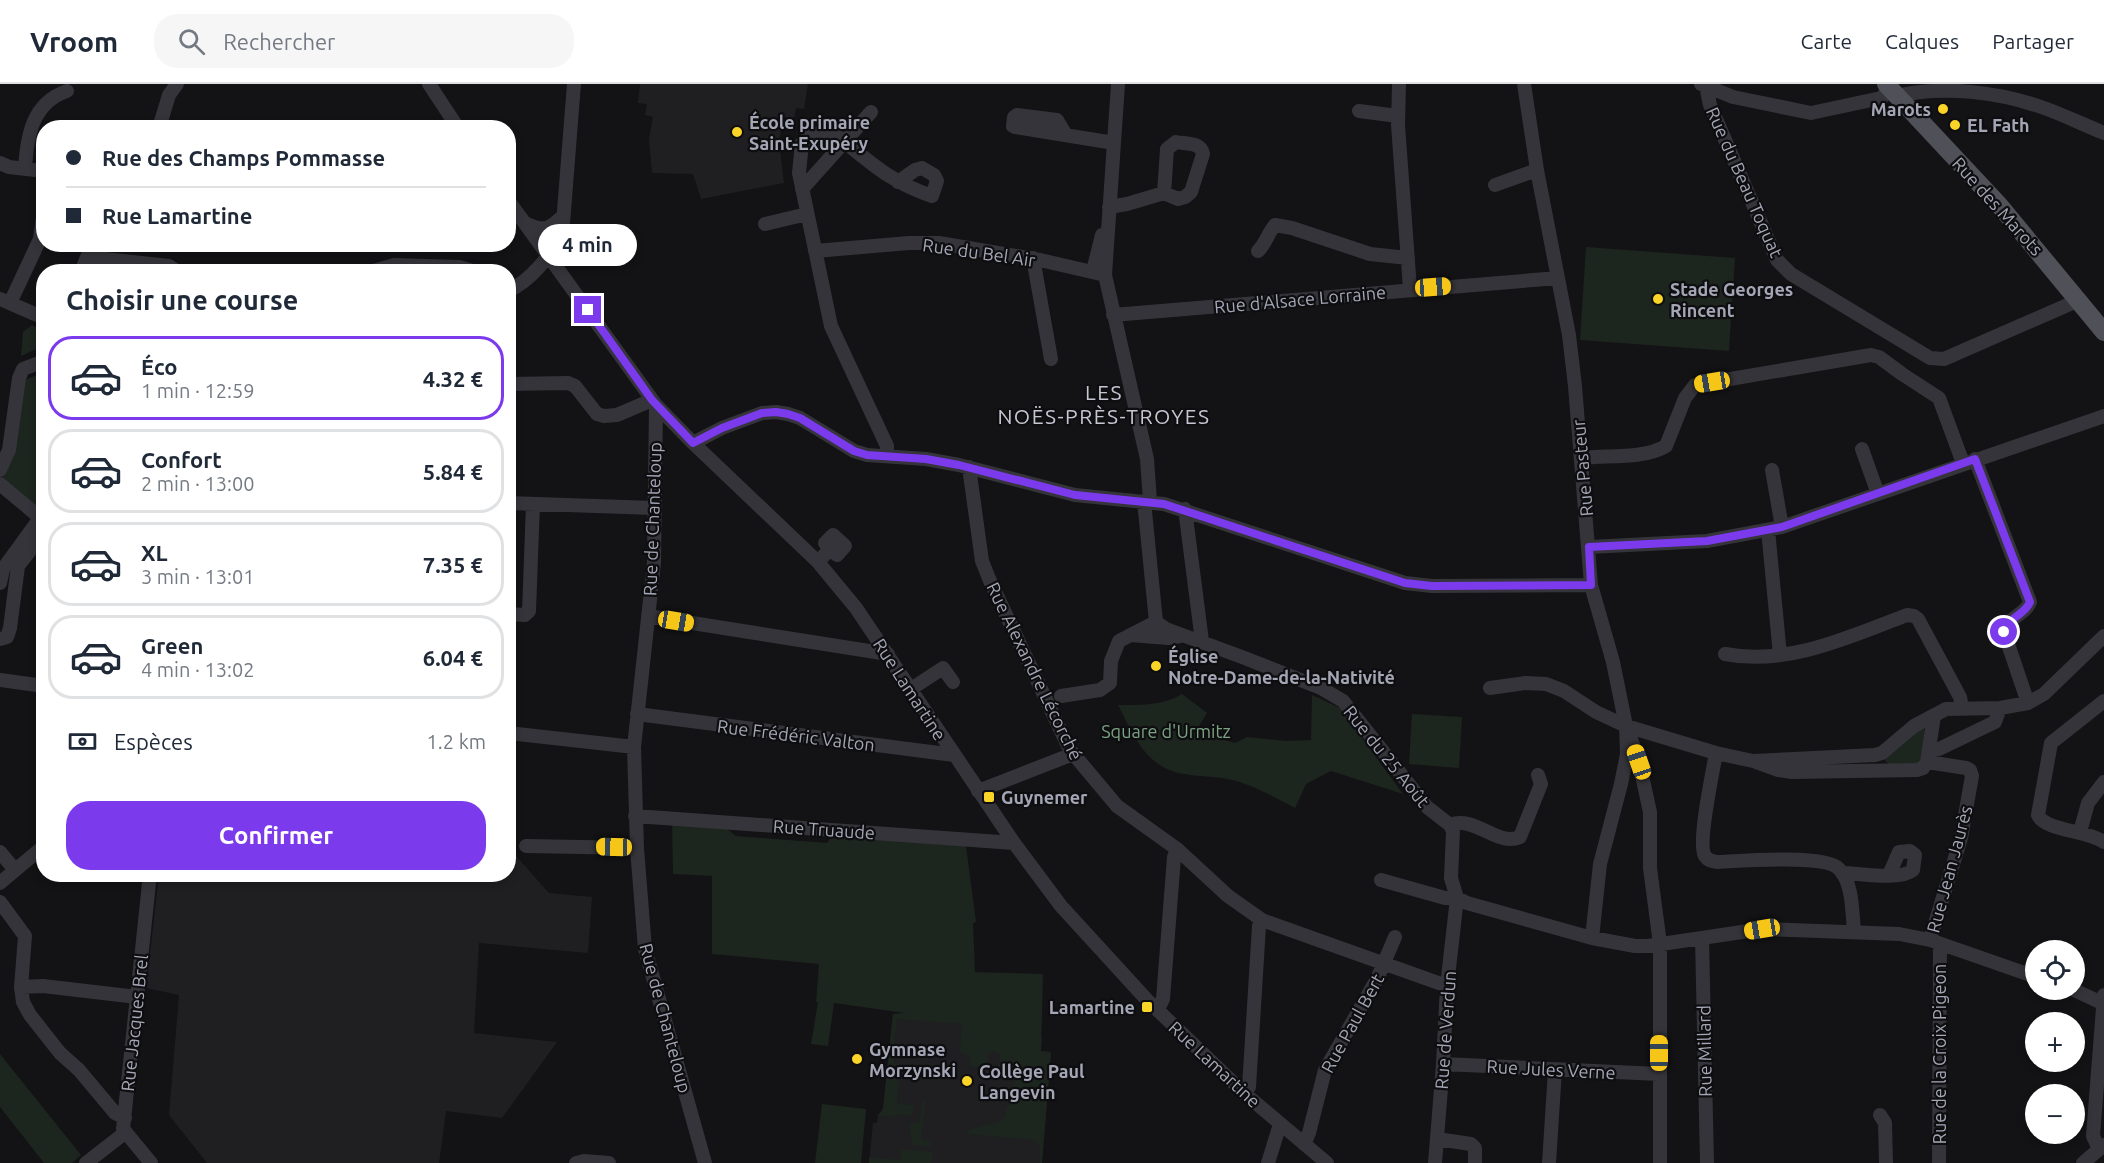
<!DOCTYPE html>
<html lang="fr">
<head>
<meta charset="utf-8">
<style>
  :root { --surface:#fff; --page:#f6f6f7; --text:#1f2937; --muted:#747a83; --line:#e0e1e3; --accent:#7c3aed }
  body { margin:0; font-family:Ubuntu,sans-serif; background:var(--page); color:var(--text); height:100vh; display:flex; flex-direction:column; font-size:22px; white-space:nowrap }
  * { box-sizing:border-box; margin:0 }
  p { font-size:20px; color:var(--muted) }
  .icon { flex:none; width:33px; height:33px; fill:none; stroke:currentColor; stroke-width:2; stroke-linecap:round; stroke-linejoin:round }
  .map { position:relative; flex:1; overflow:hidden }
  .side { position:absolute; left:36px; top:180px; width:480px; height:618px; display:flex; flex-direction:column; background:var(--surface); border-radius:24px; box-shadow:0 3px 9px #0003 }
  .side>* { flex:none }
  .hud { position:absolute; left:36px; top:36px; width:480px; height:132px; border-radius:24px; box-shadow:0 3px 9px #0003; display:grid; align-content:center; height:132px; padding:0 30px; background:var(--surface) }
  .controls { position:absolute; left:2025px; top:856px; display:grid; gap:12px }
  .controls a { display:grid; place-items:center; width:60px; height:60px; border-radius:50%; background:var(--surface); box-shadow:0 3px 9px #0003; font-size:30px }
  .end { position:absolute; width:27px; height:27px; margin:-14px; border:8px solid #7c3aed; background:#fff; box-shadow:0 0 0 3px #fff }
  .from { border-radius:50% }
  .bubble { position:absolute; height:42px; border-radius:21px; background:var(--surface); box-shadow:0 3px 9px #0003; font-size:20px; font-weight:700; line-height:42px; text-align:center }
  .car { position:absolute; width:18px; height:36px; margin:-18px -9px; border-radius:8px; box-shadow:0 0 4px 2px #0007; background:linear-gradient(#f5c518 24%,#345 0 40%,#f5c518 0 76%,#345 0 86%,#f5c518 0) }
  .hud b { display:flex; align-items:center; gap:21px; height:57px; font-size:22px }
  .hud b+b { border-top:2px solid var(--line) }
  .hud i { width:15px; height:15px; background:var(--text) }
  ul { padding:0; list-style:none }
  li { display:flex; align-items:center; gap:18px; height:84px; margin:0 12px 9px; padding:0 18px; border:3px solid var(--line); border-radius:24px }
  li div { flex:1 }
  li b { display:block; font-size:22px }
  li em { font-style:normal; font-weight:700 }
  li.active { border-color:var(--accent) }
  li>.icon { width:54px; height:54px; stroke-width:1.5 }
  h2 { padding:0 30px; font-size:27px; line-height:72px }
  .pay { display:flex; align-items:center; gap:15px; height:66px; padding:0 30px; font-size:22px }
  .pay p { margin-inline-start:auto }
  .cta { display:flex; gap:12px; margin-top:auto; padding:12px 30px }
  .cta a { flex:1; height:69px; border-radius:24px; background:var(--accent); color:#fff; font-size:24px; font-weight:700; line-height:69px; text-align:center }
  header { display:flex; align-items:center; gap:36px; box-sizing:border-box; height:84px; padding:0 30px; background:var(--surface); border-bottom:2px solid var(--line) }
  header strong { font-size:28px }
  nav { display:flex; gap:33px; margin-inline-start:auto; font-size:21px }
  .search { width:420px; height:54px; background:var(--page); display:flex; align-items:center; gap:15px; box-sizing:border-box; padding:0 21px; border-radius:24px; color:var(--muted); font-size:22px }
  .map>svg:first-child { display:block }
  .built { fill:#1f1f22 }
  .green { fill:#1d251f }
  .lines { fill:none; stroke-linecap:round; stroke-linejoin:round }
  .minor { stroke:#34343a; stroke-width:14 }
  .major { stroke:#505059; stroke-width:18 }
  .route { stroke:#7c3aed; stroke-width:8 }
  .poi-dot { fill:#fad426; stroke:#0e0e10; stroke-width:2 }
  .labels { text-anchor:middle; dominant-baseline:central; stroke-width:4.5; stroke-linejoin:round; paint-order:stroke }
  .poi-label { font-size:18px; font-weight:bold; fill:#a4a6b6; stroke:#0e0e10; text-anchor:start }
  .street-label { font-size:18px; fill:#a4a6b6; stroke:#0e0e10 }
  .park-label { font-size:18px; fill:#7aa283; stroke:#0e0e10 }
  .quarter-label { font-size:21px; letter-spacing:1.5px; fill:#c5c6d2; stroke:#0e0e10 }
</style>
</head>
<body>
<header>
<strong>Vroom</strong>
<div class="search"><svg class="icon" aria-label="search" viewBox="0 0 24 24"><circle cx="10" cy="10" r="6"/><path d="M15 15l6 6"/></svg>Rechercher</div>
<nav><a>Carte</a><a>Calques</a><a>Partager</a></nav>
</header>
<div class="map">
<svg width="2104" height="1079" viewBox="0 0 2104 1079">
  <rect width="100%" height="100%" fill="#131315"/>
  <path class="built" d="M640,0h168l-4,25 -8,-1 -2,10 -11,-1 -4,25 5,41 -83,16 -8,-25 -41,-1 -3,-34 4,-22 -8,-2 2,-11 -9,-1z
    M509,764l40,45 43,4 -4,56 -109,-10 -5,90 83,9 -55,76 -56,-7 -7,52h-232l-38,-48 10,-120 -33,-7 13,-113 349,-1z
    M910,929l132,24 -1,14 10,1 -9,111h-173l4,-40h4l1,-8 5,-6 10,-95z"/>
  <path class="green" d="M1586,163l149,11 -6,93 -149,-11z
    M32,241l11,6v15l-22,10 2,-24z
    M43,289v142l-41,-36 13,-30 9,-69z
    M1182,610l25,19 -11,18 39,12 12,-6 39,4 25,-1 1,-45 28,13 63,86 -72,-23 -25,13 -11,24c-20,-10 -41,-23 -63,-28 -24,-6 -51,-1 -72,-15 -21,-13 -31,-39 -42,-60 22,0 45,1 64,-11z
    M1412,630l50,3 -3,51 -50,-4z
    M1921,644l4,2 -4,34 -31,2 -6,-7z
    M672,739l54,5 10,8 91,7 5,-7 134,10 10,76 -3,1 2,49 68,2 -2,77 10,1 -9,111h-3l1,-16 -6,-7 -66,-6v-4l29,-8 7,-4 12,-40 -5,-6 -16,-2 1,-4 4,-3v-9l-5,-3 -5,2 -3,3 2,6 3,3v4l-22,-3 -1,-9 -9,-5 2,-28 -65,-5 -4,39v4l7,5 -3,36 17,3 -1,7 -2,3 -16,-2v3l-17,-2 5,-6 10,-95 12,-1 -71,-10 -6,43 -17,-2 7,-42h-2l3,-38 -107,-10v-78l-39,-2z
    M0,970l81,101 -9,8h-28l-44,-56z
    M924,1015h2l-5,41 11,1 -1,6 -19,-2 -3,-21 10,-2z
    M822,1020l44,5 -5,54h-46z
    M901,1065l32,3 -2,11h-62v-6l31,3z"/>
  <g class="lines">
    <path class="minor" d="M429,0l29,44
      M1118,0l-13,191 42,184 3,42
      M1399,0l-1,41 12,164
      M1524,0l13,86 32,165 6,51 16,199 22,77 13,64 1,28 -6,30 -21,80 -8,74
      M1701,0l32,13 78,16 70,-15 10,-9
      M1706,2l4,19 67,155 14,14 139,84 14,1 135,-59
      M1897,12c46,-11 102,-4 147,12 20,7 40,17 60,25
      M1359,27l39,5
      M159,44l10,-33 8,-11
      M1066,51l-9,-15 -40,-5 -3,2 -1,9 2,1 93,15h5
      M0,79l9,4 35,4
      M25,85c2,-33 7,-66 42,-78
      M1495,101l42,-15
      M802,105l69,-77
      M508,116l148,205 37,38 125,119 38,46 158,235 47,63 86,94 45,43 52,50 83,70
      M1109,123l18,-3 37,-11 14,6 7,-2 6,-5 12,-38c-2,-12 -17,-10 -27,-12l-9,7 -3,44
      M525,139c19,9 24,7 39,-8
      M765,140l42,-10
      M815,167l94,-8h30l101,17 65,15
      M1258,167c8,-8 10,-18 17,-26l17,3 78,26 38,4
      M1033,174l18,101
      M1093,187l9,-36
      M81,188l6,-15 82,9 9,6
      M370,188l24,-7 65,2 17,5
      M508,207c24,-11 40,-34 54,-55l12,-152
      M0,215l44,19
      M10,219l30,-64 4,-30
      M1113,231l445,-37
      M508,300l60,-1 7,3 22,28 7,2 13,-1 35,-15
      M656,321l-2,158 -20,184 3,101 8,101 60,214
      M693,359l29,-15 40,-15 14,-1 12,2 12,4 54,33 13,4 59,4 33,6 116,30 89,9 241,79 27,3 159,-1
      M1862,365l16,45
      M887,372v-10l-56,-120 -32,-153 3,-30 10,-9 19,-3c36,28 56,50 101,65l5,-15 -3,-6 -12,-7 -7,2 -17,12
      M1582,374c25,-3 63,1 84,-12l19,-48 10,-13 176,-30 8,2 23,17 37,24 24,65
      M1975,375l55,143c-5,13 -22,15 -26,30l24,71
      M969,383l13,94 8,20 80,169 47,56 60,43 51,47 34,24 185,66
      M0,386l9,-20 10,-72 4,-9 21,-8
      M1772,386l10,57
      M0,400l44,37
      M1144,417l12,121
      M508,419l146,5
      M1185,425l17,132
      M1768,446l12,125
      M1589,463l118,-6 75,-14 322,-111
      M818,478l12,-13 7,6 8,-9 -12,-11 -8,8 5,6
      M0,499l3,-14 37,-51
      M508,530l17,1 4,-4 4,-107
      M648,532l240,38
      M1156,538l10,7 76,28 79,31 22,13 84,106 23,18 3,6 -2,47 6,20 10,5 125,35 43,8h13l114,-17 137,5 31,6 106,37
      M1130,551l38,3 12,-2
      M0,555l7,-2 3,-9 8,-62 26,-33
      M1725,570c63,12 124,-17 182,-39l7,1 4,3 42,78 2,11
      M0,596l44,6
      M1490,604l36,-5 20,1 18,7 32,21 30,14 90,27 37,8
      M911,605l32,-21 10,14
      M1061,612l39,-6 10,-7 1,-22 8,-20 37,-19
      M2104,617l-53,42 -13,72c7,16 49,15 66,27
      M637,630l317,41
      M1934,632l-7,46 -4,6 -6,2 -125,2 -14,-2 -25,-9 122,-6 7,-2 32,-27 32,-17 54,-1 28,-5 16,-9 60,-58
      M508,649l126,14
      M1630,652l9,26 11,50v56l10,76v219
      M1929,665h10l56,-27 5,-14
      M1716,669c-3,18 -19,91 -11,103 3,5 7,5 12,6 23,-1 106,-8 121,6 15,13 14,44 16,63
      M1927,678l39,6 4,2 2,6 -11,62 -31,102
      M978,707l95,-37
      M635,732l379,27
      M1450,741c25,-10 47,22 70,12l21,-53 -3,-9
      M2080,748l8,-29 16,-21
      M526,762l111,2
      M0,768l15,18
      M1842,789c18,0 58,8 71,-3l2,-15 -5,-4 -11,1 -10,23
      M150,790l-27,255 28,34
      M1381,796l64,18h12l-10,88 -4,78 -8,99
      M0,799l44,-37
      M0,818l25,34 -4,51 2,15 7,13 30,38 19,17 36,43 10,5
      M1702,854l5,225
      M21,903l22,-1 94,11
      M2074,906l30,14
      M1158,925l5,-10 11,-142 3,-8
      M1443,980l216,10
      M1244,1009l5,-6 10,-161 3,-6
      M1880,1031l5,8 1,40
      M1437,1055l34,5 4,4v15
      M1304,1060l5,-11 16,-63 52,-91 18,-42
      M2099,1065l-6,-13 11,-141
      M86,1079l40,-31
      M576,1079l8,-2 25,2
      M1268,1079l12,-39
      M1549,1079l6,-93
      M1939,1079l1,-219
      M2083,1079l21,-18"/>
    <path class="major" d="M1886,0l114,122 104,126"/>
  </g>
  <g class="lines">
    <path class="route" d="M588,226l64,90 41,43 29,-15 40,-15 14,-1 12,2 12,4 54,33 13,4 59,4 33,6 116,30 89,9 241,79 27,3 159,-1 -2,-38 118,-6 75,-14 193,-68 55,143c-5,13 -22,15 -26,30"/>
  </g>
  <g class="poi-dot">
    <circle cx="1943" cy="25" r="6"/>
    <circle cx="1955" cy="41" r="6"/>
    <circle cx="737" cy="48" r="6"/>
    <circle cx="1658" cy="215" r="6"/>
    <circle cx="1156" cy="582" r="6"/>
    <rect x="983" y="707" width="12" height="12" rx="3"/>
    <rect x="1141" y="917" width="12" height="12" rx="3"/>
    <circle cx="857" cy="975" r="6"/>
    <circle cx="967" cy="997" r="6"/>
  </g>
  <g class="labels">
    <g class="poi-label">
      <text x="1931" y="25" text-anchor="end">Marots</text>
      <text x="749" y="38">École primaire<tspan x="749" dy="21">Saint-Exupéry</tspan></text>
      <text x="1967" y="41">EL Fath</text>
      <text x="1670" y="205">Stade Georges<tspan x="1670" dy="21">Rincent</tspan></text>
      <text x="1168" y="572">Église<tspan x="1168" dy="21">Notre-Dame-de-la-Nativité</tspan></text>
      <text x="1001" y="713">Guynemer</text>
      <text x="1135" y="923" text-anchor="end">Lamartine</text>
      <text x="869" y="965">Gymnase<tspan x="869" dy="21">Morzynski</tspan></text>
      <text x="979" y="987">Collège Paul<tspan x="979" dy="21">Langevin</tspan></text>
    </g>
    <g class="street-label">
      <text transform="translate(1745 98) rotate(66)">Rue du Beau Toquat</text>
      <text transform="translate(1998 122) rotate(48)">Rue des Marots</text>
      <text transform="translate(979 168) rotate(8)">Rue du Bel Air</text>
      <text transform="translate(1300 215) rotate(-5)">Rue d'Alsace Lorraine</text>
      <text transform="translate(1582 384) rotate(-95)">Rue Pasteur</text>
      <text transform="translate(652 435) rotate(-88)">Rue de Chanteloup</text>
      <text transform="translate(1035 587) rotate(64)">Rue Alexandre Lécorché</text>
      <text transform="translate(910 605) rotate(57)">Rue Lamartine</text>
      <text transform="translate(796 651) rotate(7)">Rue Frédéric Valton</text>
      <text transform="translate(1387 672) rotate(51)">Rue du 25 Août</text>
      <text transform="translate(824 745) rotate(4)">Rue Truaude</text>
      <text transform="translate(1949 785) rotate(-75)">Rue Jean Jaurès</text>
      <text transform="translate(666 934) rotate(75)">Rue de Chanteloup</text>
      <text transform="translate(134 939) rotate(-84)">Rue Jacques Brel</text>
      <text transform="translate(1352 939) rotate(-61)">Rue Paul Bert</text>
      <text transform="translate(1445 946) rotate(-86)">Rue de Verdun</text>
      <text transform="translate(1704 967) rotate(-91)">Rue Millard</text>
      <text transform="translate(1939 970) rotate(-90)">Rue de la Croix Pigeon</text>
      <text transform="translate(1215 980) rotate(43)">Rue Lamartine</text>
      <text transform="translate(1551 985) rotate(3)">Rue Jules Verne</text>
    </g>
    <g class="park-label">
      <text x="1166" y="647">Square d'Urmitz</text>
    </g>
    <g class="quarter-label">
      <text x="1104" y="308">LES<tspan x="1104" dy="24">NOËS-PRÈS-TROYES</tspan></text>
    </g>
  </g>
</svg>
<div class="controls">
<a><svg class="icon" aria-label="locate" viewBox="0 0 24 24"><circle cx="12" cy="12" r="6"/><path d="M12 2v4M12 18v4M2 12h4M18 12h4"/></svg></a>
<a>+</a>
<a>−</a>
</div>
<i class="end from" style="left:2004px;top:548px"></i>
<i class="end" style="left:588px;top:226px"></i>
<div class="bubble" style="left:538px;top:140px;width:99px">4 min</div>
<i class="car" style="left:1433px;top:203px;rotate:86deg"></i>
<i class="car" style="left:1712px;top:298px;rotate:261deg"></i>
<i class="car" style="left:676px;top:537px;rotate:99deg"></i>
<i class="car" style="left:1639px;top:678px;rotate:341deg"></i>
<i class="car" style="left:614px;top:763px;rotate:271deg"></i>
<i class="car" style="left:1762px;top:845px;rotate:261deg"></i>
<i class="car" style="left:1659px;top:969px;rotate:0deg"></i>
<div class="hud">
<b><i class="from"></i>Rue des Champs Pommasse</b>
<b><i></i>Rue Lamartine</b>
</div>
<section class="side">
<h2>Choisir une course</h2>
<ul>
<li class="active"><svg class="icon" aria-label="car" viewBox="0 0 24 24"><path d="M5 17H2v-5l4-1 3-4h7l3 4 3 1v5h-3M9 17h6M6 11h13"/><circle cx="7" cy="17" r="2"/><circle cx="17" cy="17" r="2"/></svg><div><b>Éco</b><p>1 min · 12:59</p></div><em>4.32 €</em></li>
<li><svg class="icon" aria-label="car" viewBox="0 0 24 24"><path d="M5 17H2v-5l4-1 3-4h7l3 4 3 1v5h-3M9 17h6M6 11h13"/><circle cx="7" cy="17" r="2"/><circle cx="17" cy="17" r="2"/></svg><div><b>Confort</b><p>2 min · 13:00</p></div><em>5.84 €</em></li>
<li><svg class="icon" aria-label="car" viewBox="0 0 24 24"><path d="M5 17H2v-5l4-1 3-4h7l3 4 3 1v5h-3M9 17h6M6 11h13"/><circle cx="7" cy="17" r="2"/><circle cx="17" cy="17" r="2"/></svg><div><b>XL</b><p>3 min · 13:01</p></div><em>7.35 €</em></li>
<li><svg class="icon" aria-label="car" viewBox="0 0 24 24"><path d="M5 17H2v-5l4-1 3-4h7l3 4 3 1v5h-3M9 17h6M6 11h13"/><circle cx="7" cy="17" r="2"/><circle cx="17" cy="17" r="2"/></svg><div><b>Green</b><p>4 min · 13:02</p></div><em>6.04 €</em></li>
</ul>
<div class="pay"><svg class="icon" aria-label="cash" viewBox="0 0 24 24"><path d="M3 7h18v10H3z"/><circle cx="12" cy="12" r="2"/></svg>Espèces<p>1.2 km</p></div>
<div class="cta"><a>Confirmer</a></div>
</section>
</div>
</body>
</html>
